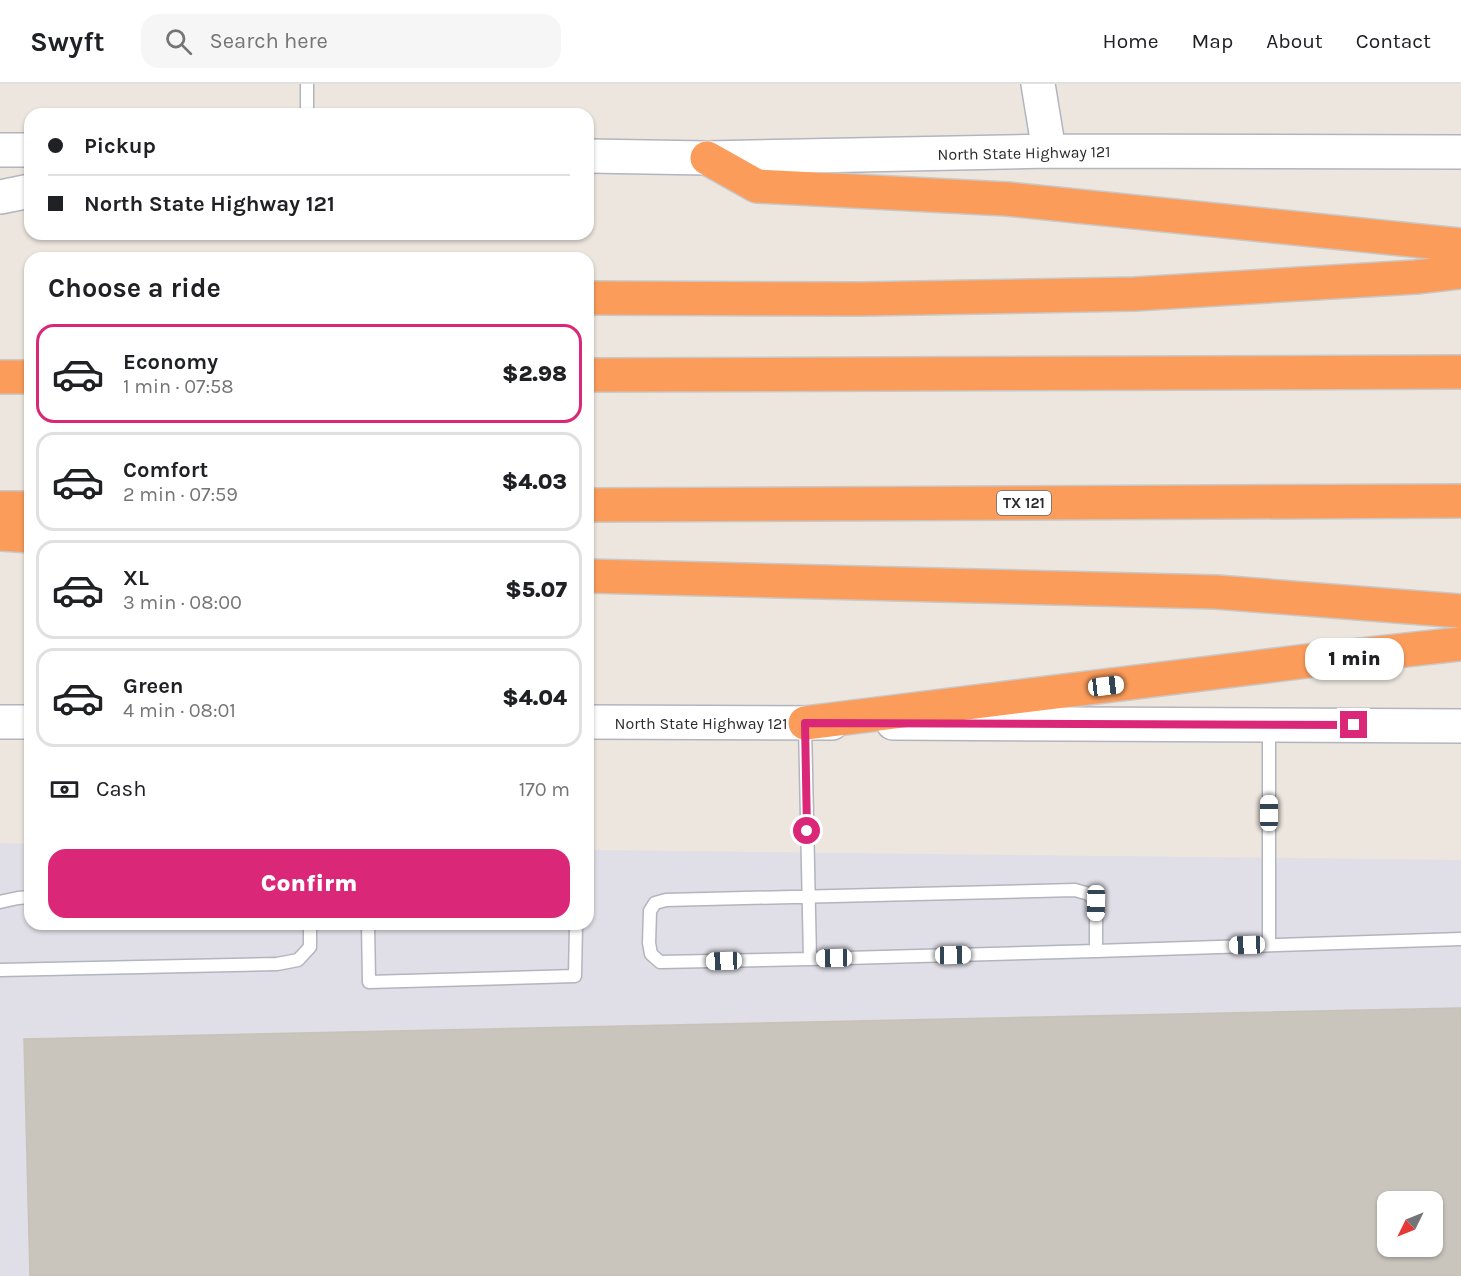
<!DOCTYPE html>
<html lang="en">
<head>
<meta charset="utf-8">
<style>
  :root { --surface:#fff; --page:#f6f6f6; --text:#202124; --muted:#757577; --line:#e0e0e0; --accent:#db2777 }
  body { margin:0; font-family:Karla,sans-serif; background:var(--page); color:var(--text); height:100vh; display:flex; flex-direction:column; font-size:22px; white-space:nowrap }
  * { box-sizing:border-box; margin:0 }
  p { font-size:20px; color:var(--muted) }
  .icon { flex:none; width:33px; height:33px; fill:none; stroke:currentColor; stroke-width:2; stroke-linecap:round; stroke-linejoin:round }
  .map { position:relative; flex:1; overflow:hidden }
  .drawer { position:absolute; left:24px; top:168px; width:570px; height:678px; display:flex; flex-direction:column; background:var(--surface); border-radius:18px; box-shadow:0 2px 4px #0004 }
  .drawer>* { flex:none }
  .banner { position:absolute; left:24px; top:24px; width:570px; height:132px; border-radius:18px; box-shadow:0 2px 4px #0004; display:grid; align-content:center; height:132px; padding:0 24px; background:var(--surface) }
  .needle { width:39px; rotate:227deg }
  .controls { position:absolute; left:1377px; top:1107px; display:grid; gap:12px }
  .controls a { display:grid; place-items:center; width:66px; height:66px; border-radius:12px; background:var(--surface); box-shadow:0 2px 4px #0004; font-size:30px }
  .end { position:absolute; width:27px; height:27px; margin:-14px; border:8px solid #db2777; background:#fff; box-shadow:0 0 0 3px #fff }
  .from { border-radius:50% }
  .bubble { position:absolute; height:42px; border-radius:18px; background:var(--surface); box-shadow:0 2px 4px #0004; font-size:20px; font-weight:800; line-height:42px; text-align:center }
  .car { position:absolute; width:18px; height:36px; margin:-18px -9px; border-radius:8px; box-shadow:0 0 4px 2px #0007; background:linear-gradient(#fff 24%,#345 0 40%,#fff 0 76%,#345 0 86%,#fff 0) }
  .banner b { display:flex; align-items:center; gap:21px; height:57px; font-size:22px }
  .banner b+b { border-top:2px solid var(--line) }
  .banner i { width:15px; height:15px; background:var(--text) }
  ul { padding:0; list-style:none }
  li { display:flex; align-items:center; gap:18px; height:99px; margin:0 12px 9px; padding:0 12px; border:3px solid var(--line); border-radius:18px }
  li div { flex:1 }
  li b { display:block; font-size:22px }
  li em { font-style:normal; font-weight:800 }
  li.selected { border-color:var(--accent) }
  li>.icon { width:54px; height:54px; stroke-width:1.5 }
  h2 { padding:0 24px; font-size:27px; line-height:72px }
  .pay { display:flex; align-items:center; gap:15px; height:66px; padding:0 24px; font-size:22px }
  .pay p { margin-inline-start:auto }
  .button { display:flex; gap:12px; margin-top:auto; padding:12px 24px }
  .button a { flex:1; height:69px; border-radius:18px; background:var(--accent); color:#fff; font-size:24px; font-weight:800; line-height:69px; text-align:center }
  header { display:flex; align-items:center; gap:36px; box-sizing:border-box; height:84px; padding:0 30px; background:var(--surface); border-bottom:2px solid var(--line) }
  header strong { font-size:28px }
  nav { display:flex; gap:33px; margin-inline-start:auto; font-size:21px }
  .search { width:420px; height:54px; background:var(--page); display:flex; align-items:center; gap:15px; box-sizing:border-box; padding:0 21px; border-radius:18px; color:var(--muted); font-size:22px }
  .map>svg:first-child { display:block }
  .industrial { fill:#e0dee6; fill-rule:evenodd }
  .building { fill:#c9c4bc; stroke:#c8c2b8; stroke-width:1.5; fill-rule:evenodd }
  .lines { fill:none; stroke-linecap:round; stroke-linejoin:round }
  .lane-casing { stroke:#b2b5bf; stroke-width:15 }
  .secondary-casing { stroke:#b2b5bf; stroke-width:36 }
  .highway-casing { stroke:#c8c8c8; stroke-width:36 }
  .lane { stroke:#fff; stroke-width:12 }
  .secondary { stroke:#fff; stroke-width:33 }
  .highway { stroke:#fb9c5b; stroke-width:33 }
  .route { stroke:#db2777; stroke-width:8 }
  .labels { text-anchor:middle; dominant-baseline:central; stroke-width:4.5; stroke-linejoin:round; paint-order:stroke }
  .shield { fill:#fff; stroke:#6b6b6b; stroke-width:1.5 }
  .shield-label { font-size:15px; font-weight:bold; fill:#2c2c2c }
  .street-label { font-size:16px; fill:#2c2c2c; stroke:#fff }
</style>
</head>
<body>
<header>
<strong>Swyft</strong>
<div class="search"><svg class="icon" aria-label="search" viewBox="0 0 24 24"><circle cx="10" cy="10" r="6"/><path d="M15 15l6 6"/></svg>Search here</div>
<nav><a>Home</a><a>Map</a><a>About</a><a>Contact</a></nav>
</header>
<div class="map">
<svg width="1461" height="1192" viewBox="0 0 1461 1192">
  <rect width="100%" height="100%" fill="#ede6de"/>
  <path class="industrial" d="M0,759l30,1v80h558v-74l873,10v416h-1461zM1388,1118h44v44h-44z"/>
  <path class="building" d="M1461,924v268h-1431l-6,-237zM1388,1118h44v44h-44z"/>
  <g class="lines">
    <defs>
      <path id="lane" d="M307,0v30
        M805,640l5,235 -150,3 -9,-8 -2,-11 1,-32 5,-8 11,-3 409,-10 14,4 7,9v48l365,-12
        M1269,643v217
        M0,818l18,-4 12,-1
        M368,840l1,58 206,-6 1,-52
        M810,875l286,-8
        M0,886l277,-6 21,-4 12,-13v-23"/>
      <path id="secondary" d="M1038,0l11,67
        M0,66h30
        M588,72l119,2 342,-7 412,1
        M0,113l30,-6
        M0,638h30
        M588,638l244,1
        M893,639l568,3"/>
      <path id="highway" d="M707,74l50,28 250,13 454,46
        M588,214l273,1 274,-5 281,-17 45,-5
        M588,291l873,-3
        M0,293h30
        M588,421l873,-4
        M0,424h30
        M0,450l30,2
        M588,492l628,16 245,19
        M805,639l510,-63 146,-16"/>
    </defs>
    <use href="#lane" class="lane-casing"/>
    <use href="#secondary" class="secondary-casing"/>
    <use href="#highway" class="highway-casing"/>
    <use href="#lane" class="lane"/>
    <use href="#secondary" class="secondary"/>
    <use href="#highway" class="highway"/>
  </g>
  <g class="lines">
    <path class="route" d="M807,747l-2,-108 549,2"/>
  </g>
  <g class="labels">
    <rect class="shield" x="997" y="407" width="54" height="24" rx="4.5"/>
    <g class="shield-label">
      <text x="1024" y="419">TX 121</text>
    </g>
    <g class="street-label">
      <text transform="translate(1024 69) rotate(-1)">North State Highway 121</text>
      <text x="701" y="639">North State Highway 121</text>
    </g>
  </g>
</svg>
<div class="controls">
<a><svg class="needle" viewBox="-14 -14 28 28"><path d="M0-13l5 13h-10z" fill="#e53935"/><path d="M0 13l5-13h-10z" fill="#757577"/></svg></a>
</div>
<i class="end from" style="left:807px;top:747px"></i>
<i class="end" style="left:1354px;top:641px"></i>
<div class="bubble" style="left:1305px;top:554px;width:99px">1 min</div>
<i class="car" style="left:1106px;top:602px;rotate:83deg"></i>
<i class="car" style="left:1269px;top:729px;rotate:0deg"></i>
<i class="car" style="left:1096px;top:819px;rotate:181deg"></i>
<i class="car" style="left:1247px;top:861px;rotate:268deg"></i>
<i class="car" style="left:953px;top:871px;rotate:89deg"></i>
<i class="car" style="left:834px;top:874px;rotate:269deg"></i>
<i class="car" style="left:724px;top:877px;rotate:268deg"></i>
<div class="banner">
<b><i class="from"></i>Pickup</b>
<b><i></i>North State Highway 121</b>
</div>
<section class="drawer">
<h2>Choose a ride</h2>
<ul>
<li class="selected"><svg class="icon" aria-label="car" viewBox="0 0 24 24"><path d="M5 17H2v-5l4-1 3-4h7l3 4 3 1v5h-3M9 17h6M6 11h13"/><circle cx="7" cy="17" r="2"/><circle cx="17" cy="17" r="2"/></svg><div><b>Economy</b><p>1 min · 07:58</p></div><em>$2.98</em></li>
<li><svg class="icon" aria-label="car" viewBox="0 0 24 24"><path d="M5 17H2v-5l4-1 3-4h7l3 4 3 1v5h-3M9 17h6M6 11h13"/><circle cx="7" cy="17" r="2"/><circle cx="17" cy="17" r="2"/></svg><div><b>Comfort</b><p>2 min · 07:59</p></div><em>$4.03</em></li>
<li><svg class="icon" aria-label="car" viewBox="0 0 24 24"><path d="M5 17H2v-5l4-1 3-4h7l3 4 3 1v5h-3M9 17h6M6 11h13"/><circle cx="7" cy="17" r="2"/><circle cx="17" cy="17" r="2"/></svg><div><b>XL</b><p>3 min · 08:00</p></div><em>$5.07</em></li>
<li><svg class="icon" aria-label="car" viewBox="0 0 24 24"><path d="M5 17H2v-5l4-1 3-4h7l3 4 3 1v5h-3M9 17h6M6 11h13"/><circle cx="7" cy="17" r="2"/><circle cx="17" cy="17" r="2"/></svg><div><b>Green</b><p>4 min · 08:01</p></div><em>$4.04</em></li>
</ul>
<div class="pay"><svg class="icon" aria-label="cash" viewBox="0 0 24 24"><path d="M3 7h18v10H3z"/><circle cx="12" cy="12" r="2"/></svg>Cash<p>170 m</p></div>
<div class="button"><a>Confirm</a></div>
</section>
</div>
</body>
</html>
